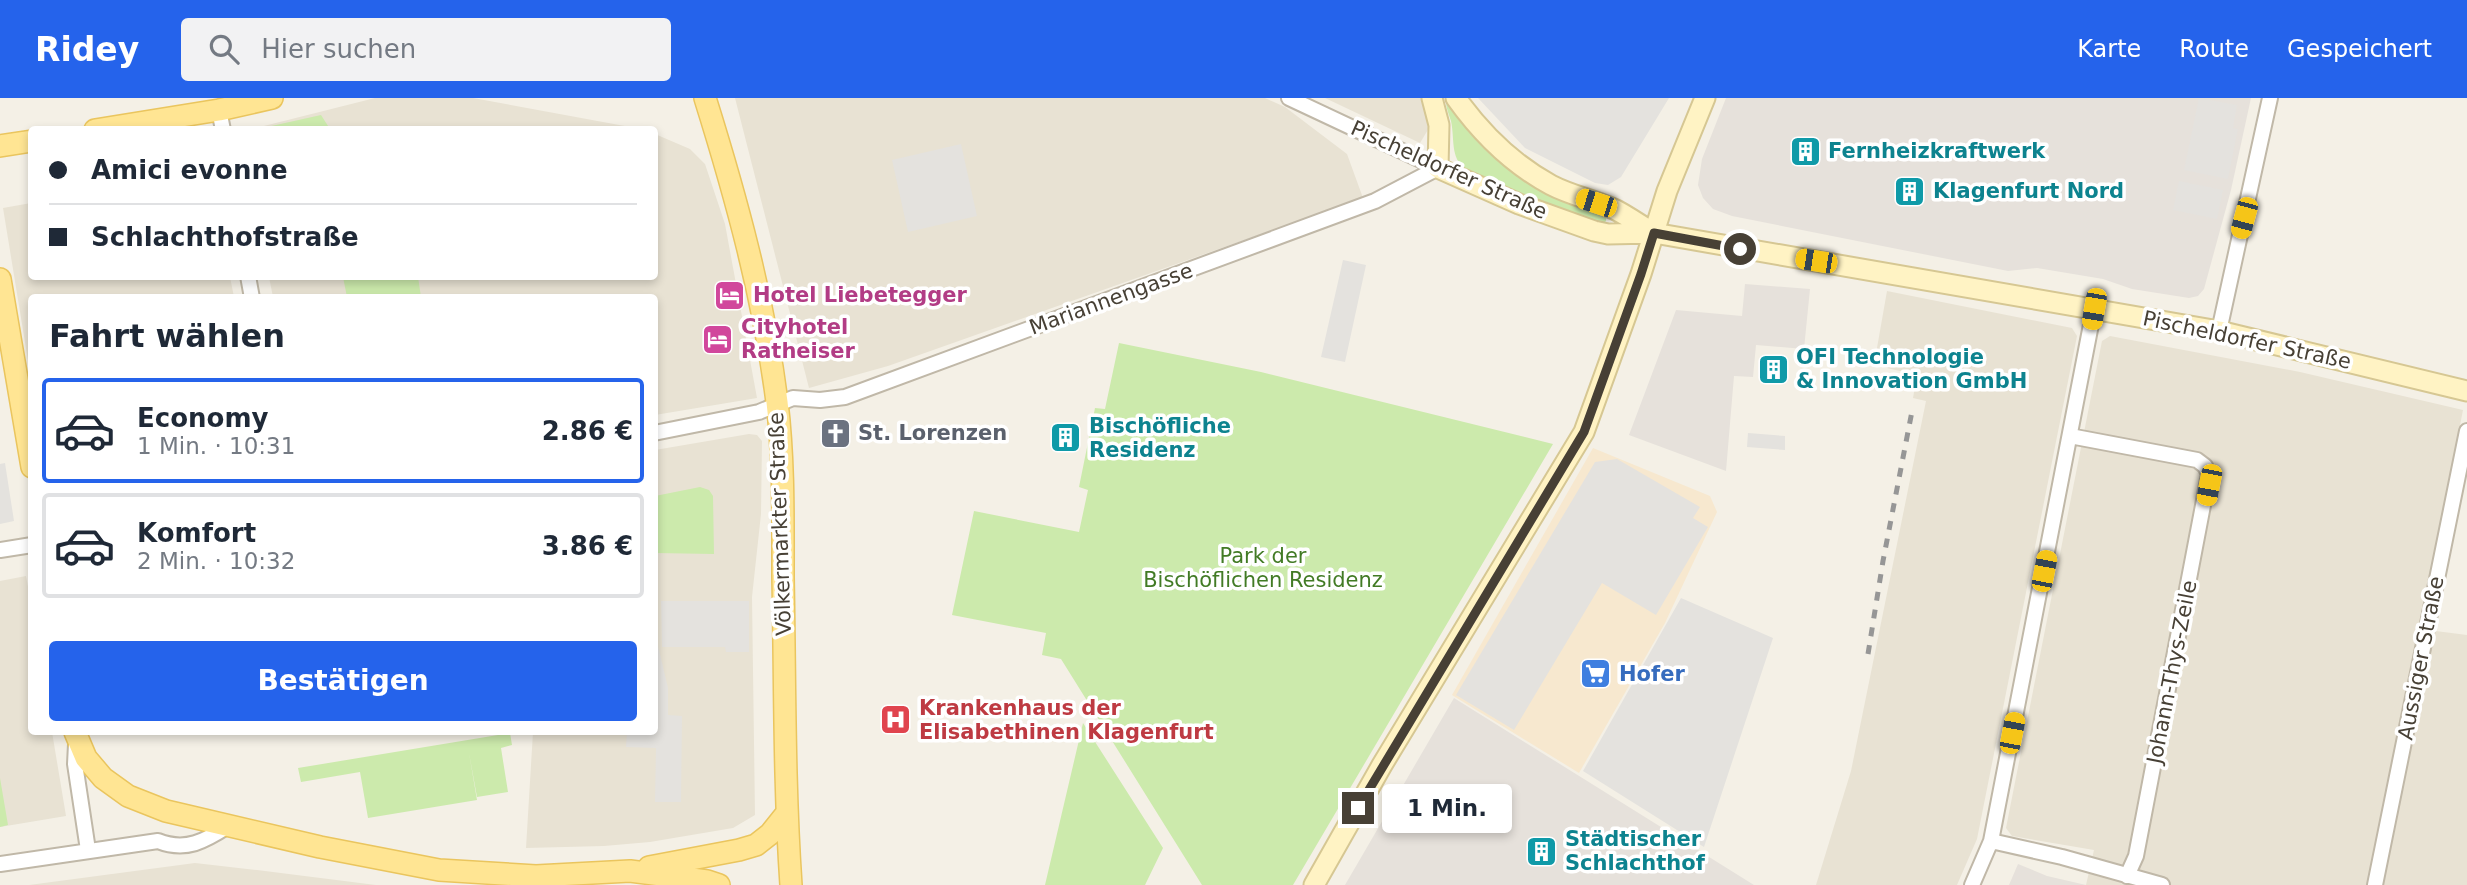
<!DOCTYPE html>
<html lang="de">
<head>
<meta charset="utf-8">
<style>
  :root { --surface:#fff; --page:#f2f2f3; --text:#1f2937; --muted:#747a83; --line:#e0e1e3; --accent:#2563eb }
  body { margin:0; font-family:"DejaVu Sans",sans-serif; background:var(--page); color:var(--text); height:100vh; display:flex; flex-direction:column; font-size:26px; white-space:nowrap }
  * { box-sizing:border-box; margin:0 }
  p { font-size:23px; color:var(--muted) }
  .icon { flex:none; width:38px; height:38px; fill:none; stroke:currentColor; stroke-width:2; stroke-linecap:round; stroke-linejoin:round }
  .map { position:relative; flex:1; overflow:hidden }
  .sheet { position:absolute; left:28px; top:196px; width:630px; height:441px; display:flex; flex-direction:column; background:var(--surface); border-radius:7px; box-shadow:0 4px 10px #0003 }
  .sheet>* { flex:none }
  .banner { position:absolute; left:28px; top:28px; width:630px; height:154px; border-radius:7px; box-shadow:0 4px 10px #0003; display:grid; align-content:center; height:154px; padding:0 21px; background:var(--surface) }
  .end { position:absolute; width:32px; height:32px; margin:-16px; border:9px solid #474035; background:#fff; box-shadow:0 0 0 4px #fff }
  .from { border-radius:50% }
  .bubble { position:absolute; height:49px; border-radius:7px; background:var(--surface); box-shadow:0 4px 10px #0003; font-size:23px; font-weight:600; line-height:49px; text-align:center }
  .car { position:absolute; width:21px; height:42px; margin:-21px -10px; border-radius:9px; box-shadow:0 0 5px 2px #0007; background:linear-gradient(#f5c518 24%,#345 0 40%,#f5c518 0 76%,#345 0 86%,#f5c518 0) }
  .banner b { display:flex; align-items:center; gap:24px; height:66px; font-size:26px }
  .banner b+b { border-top:2px solid var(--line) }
  .banner i { width:18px; height:18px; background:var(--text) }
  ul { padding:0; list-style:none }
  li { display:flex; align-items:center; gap:21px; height:105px; margin:0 14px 10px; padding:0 7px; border:4px solid var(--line); border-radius:7px }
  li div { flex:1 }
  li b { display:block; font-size:26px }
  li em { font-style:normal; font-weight:600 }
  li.active { border-color:var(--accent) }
  li>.icon { width:63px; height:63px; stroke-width:1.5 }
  h2 { padding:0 21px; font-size:32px; line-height:84px }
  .button { display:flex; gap:14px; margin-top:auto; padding:14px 21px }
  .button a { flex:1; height:80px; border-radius:7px; background:var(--accent); color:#fff; font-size:28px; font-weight:600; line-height:80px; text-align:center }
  header { display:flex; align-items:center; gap:42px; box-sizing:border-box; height:98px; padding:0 35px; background:var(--accent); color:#fff }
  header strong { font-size:33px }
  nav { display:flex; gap:38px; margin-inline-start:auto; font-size:24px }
  .search { width:490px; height:63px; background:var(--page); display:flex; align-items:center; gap:18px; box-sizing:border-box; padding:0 24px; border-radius:7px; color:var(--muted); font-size:26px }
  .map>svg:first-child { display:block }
  .residential { fill:#e8e2d3 }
  .commercial { fill:#f7e8cf }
  .industrial { fill:#e6e1db }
  .green { fill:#cceaac }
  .parking { fill:#e4e2de }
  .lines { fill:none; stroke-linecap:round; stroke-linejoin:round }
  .street-casing { stroke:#c0b8a8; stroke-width:18 }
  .secondary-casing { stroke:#d6c793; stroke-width:23 }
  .primary-casing { stroke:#eac55e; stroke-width:24 }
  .street { stroke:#fff; stroke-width:14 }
  .secondary { stroke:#fff3c4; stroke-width:19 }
  .primary { stroke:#ffe593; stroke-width:21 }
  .rail { stroke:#969696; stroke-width:5; stroke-dasharray:9 9; stroke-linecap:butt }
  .route { stroke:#474035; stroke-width:9 }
  .labels { text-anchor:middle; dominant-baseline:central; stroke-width:7; stroke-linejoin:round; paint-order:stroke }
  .culture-label { font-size:21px; font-weight:bold; fill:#0d838f; stroke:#fff; text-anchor:start }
  .street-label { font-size:21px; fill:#474035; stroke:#fff }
  .hotel-label { font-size:21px; font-weight:bold; fill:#b23c85; stroke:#fff; text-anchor:start }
  .worship-label { font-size:21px; font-weight:bold; fill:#5b616d; stroke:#fff; text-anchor:start }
  .park-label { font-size:21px; fill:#427b25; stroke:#fff }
  .shop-label { font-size:21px; font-weight:bold; fill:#366cbe; stroke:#fff; text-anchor:start }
  .health-label { font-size:21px; font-weight:bold; fill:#be3a42; stroke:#fff; text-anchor:start }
</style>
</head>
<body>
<header>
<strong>Ridey</strong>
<div class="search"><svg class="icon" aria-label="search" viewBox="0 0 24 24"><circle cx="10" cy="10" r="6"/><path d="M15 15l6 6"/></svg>Hier suchen</div>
<nav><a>Karte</a><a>Route</a><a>Gespeichert</a></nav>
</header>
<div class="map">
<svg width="2467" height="787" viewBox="0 0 2467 787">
  <rect width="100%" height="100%" fill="#f4f0e6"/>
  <path class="residential" d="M375,0h98l168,31 -393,1z
    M735,0h530l20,9 62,47 16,44 -475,168 -79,22z
    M1325,0h97l7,30 -9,15z
    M655,36l35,15 15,15 20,60 32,174 -102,17 -1,-117 -381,-1 -4,-20 385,-1z
    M31,105l1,73 198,1 4,20 -202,1 -1,81 -28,-171z
    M1887,193l185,37 5,8 -100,503 -20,46h-141l35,-114 75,-370 -13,-3 4,-23 -43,-10z
    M2110,238l190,36 163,38 -43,219 47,6v250h-381l8,-35 -82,-14 -6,-8 96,-487z
    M749,336l8,1 5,6 -1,73 -9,83 3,218 -22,13 -83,14 -46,4 -78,2 7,-116h121l1,-282z
    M26,478l6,32v124h20l14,84 -66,11v-246z
    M195,765l62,7 119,15h-347z"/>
  <path class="commercial" d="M1593,350l117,48 7,16 -52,111 -86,150 -127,-78z"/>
  <path class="industrial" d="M1726,0h525l-20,92 -27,99 -6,7 -9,2 -57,-9 -29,-10 -66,-11 -29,3 -276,-55 -19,-7 -10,-11 -5,-13 4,-26z
    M1745,186l65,5 -6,60 -48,-4 -3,32 -19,-1 -8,95 -97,-36 47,-125 66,6z
    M1454,600l300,187h-409z
    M2018,766l29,12 39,9h-77z"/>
  <path class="green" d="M1446,6c14,10 25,31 39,44 35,35 76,52 121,70v3l-2,2 -58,-19 -81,-34c-15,-14 -10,-30 -14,-49 -2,-6 -4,-11 -5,-17z
    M321,17l9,14h-72z
    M343,179h75l3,20h-74z
    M1119,245l142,29 292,72 -260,441h-91l-141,-226 -19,-4 4,-22 -94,-18 22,-104 105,21 9,-42 -9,-3 16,-79 10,1z
    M700,389l9,3 4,6 1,58 -59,-1v-57z
    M1083,625l80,125 -18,37h-100z
    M510,635l2,12 -11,3 7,44 -31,5 -8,-44 8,47 -109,18 -8,-46 -59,10 -3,-14z
    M0,680l8,47 -8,2z"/>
  <path class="parking" d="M1478,0h191l-48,79 -13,8 -13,-2 -70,-35z
    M2199,0l38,7 -4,23 5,1 -10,50 -44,-9z
    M961,46l16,72 -69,16 -16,-72z
    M2179,83l44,9 -6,29 -44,-9z
    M1343,162l23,5 -21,97 -24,-5z
    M1748,335l37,3v14l-38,-3z
    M1617,361l83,48 -7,11 15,9 -52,88 -54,-32 -88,147 -58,-35 139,-233z
    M5,365l9,58 -14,3v-60z
    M1681,500l92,40 -69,209 -121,-76z
    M655,503h3v45l10,42v27l14,1 -1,86h-26l1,-54 -30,-1 1,-15h27z
    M661,503h88v51h-23l-1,-5h-63z"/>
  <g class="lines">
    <defs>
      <path id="street" d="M1289,0l149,70
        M219,12l4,20
        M248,178l4,22
        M2219,233l51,-233
        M654,335l105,-21 34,-14 27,2 25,-3 530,-196 63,-33
        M2070,338l127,24 8,6 4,8 -73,382 -9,20
        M0,452l32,-5
        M76,646l-1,20 13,86
        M1991,743l71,16 100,28
        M0,766l158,-23c28,11 47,0 70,-15
        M1972,787l19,-44 103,-532
        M2375,787l92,-454"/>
      <path id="secondary" d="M1432,0l7,27 -1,43 81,36 75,27 14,3 46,-1 565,98 248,60
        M1456,0c25,35 58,67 95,87 21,11 44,15 65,25 13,7 25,15 37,23
        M1314,787l68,-120 202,-333 57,-158 26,-83 38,-93"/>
      <path id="primary" d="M705,0c31,99 59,201 72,304 7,58 6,118 6,175 2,103 1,206 8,308
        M95,32l124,-20 53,-12
        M0,48l32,-5
        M0,181l32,188
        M75,634l11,26 17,20 25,18 38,15 154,36 119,23 97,6 94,-5 77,10 12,4
        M649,769l90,-17 17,-5 14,-11 16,-20"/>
    </defs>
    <use href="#street" class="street-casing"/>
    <use href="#secondary" class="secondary-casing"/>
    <use href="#primary" class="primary-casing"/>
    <use href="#street" class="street"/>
    <use href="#secondary" class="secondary"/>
    <use href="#primary" class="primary"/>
    <path class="rail" d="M1868,556l15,-93 30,-155"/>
  </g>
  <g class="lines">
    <path class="route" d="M1358,710l226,-376 57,-158 13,-41 86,16"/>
  </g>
  <defs>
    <symbol id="building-square" viewBox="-11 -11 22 22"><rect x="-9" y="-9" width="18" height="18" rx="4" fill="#0f9aa8" stroke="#fff"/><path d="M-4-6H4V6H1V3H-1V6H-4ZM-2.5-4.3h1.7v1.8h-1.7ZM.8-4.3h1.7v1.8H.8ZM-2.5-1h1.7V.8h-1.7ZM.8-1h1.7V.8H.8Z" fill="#fff"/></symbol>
    <symbol id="hotel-square" viewBox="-11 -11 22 22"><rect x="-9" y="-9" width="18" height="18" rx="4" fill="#d1479c" stroke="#fff"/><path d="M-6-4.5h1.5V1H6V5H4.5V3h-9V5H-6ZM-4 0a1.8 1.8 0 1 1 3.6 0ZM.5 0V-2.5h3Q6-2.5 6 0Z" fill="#fff"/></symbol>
    <symbol id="church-square" viewBox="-11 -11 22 22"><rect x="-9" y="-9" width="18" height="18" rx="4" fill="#6b7280" stroke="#fff"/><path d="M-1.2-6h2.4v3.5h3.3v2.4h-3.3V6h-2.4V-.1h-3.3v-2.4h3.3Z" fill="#fff"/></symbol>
    <symbol id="supermarket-square" viewBox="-11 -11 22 22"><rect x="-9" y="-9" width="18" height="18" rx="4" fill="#3f7fe0" stroke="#fff"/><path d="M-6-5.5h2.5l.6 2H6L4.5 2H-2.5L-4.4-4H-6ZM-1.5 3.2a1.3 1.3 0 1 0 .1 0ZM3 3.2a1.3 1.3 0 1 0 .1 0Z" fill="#fff"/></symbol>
    <symbol id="hospital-square" viewBox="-11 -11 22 22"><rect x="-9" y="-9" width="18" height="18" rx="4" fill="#e0444e" stroke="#fff"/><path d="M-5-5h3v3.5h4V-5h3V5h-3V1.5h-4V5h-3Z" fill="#fff"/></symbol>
  </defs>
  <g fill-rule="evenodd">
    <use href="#building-square" x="1788" y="36" width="35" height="35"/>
    <use href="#building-square" x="1892" y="76" width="35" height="35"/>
    <use href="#hotel-square" x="712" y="180" width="35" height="35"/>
    <use href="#hotel-square" x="700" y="224" width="35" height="35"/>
    <use href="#building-square" x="1756" y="254" width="35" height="35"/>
    <use href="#church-square" x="818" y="318" width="35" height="35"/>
    <use href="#building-square" x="1048" y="322" width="35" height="35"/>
    <use href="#supermarket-square" x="1578" y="558" width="35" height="35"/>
    <use href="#hospital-square" x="878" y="604" width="35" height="35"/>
    <use href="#building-square" x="1524" y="736" width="35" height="35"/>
  </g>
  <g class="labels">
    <g class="culture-label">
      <text x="1828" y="53">Fernheizkraftwerk</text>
      <text x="1933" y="93">Klagenfurt Nord</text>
      <text x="1796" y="259">OFI Technologie<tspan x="1796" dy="24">&amp; Innovation GmbH</tspan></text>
      <text x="1089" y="328">Bischöfliche<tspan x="1089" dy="24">Residenz</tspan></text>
      <text x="1565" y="741">Städtischer<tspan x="1565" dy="24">Schlachthof</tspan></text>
    </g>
    <g class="street-label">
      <text transform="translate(1449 72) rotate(24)">Pischeldorfer Straße</text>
      <text transform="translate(1111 201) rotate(-20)">Mariannengasse</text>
      <text transform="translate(2247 242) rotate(12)">Pischeldorfer Straße</text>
      <text transform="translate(780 426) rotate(-92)">Völkermarkter Straße</text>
      <text transform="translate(2421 560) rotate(-79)">Aussiger Straße</text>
      <text transform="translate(2172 574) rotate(-79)">Johann-Thys-Zeile</text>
    </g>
    <g class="hotel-label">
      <text x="753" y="197">Hotel Liebetegger</text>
      <text x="741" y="229">Cityhotel<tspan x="741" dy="24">Ratheiser</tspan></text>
    </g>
    <g class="worship-label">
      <text x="858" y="335">St. Lorenzen</text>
    </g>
    <g class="park-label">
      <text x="1263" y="458">Park der<tspan x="1263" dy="24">Bischöflichen Residenz</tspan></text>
    </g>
    <g class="shop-label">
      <text x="1619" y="576">Hofer</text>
    </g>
    <g class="health-label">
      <text x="919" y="610">Krankenhaus der<tspan x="919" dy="24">Elisabethinen Klagenfurt</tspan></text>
    </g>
  </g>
</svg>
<i class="end from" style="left:1740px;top:151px"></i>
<i class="end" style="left:1358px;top:710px"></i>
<div class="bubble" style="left:1382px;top:686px;width:130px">1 Min.</div>
<i class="car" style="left:1596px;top:105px;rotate:288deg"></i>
<i class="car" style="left:2244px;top:120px;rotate:195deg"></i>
<i class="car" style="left:1816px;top:163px;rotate:279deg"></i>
<i class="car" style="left:2094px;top:211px;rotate:190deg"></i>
<i class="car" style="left:2209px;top:387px;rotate:191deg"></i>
<i class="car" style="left:2044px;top:473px;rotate:11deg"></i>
<i class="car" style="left:2012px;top:635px;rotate:11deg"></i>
<div class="banner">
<b><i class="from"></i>Amici evonne</b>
<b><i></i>Schlachthofstraße</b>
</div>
<section class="sheet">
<h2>Fahrt wählen</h2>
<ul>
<li class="active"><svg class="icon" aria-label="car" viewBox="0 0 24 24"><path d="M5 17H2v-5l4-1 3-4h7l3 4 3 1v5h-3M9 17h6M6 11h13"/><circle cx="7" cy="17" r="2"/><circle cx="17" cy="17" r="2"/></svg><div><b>Economy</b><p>1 Min. · 10:31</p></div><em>2.86 €</em></li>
<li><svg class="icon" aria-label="car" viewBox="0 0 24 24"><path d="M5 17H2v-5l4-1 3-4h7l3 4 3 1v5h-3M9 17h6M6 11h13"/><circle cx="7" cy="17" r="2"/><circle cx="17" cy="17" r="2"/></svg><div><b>Komfort</b><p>2 Min. · 10:32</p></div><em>3.86 €</em></li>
</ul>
<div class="button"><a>Bestätigen</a></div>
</section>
</div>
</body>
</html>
